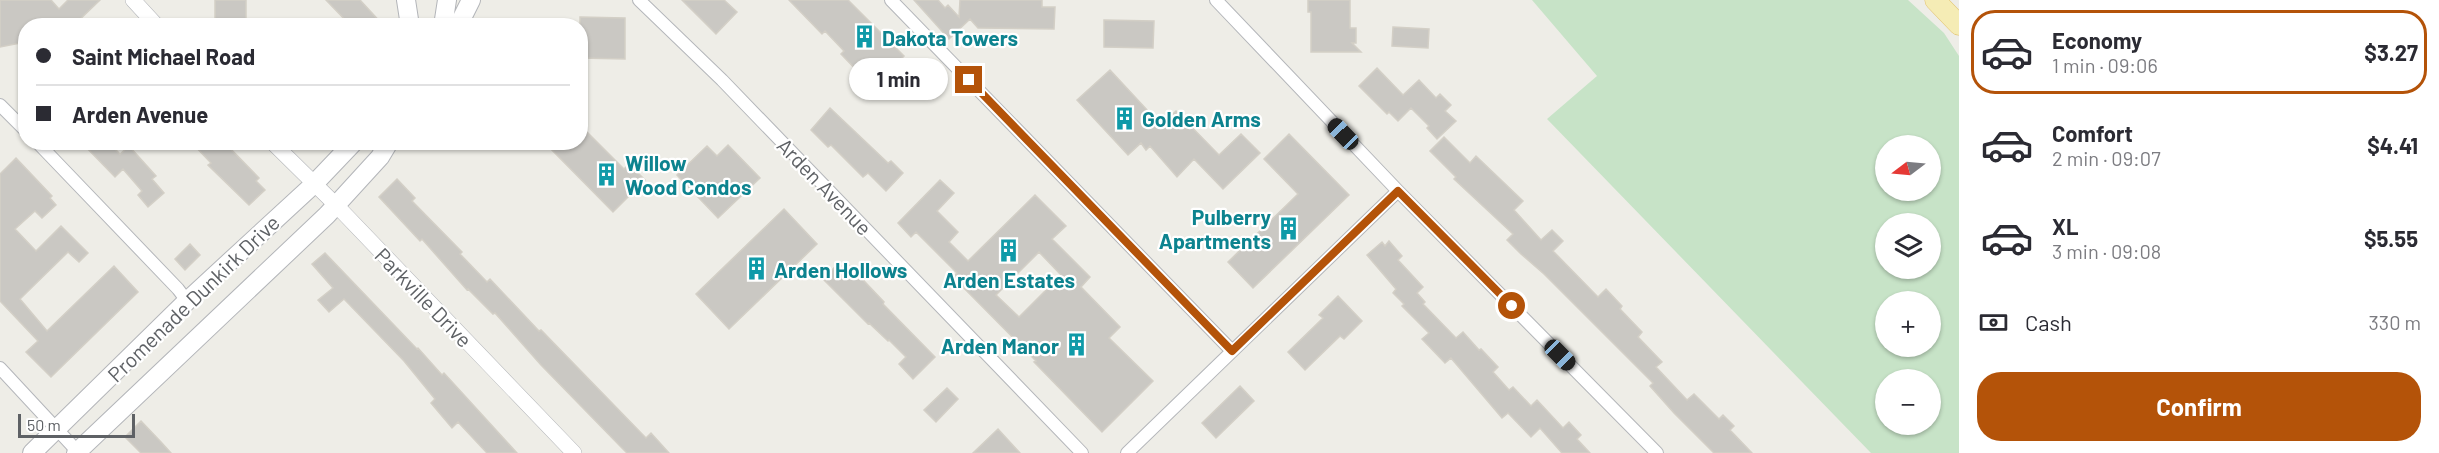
<!DOCTYPE html>
<html lang="en">
<head>
<meta charset="utf-8">
<style>
  :root { --surface:#fff; --page:#f7f7f7; --text:#2b2b33; --muted:#7c7c81; --line:#e1e1e2; --accent:#b45309 }
  body { margin:0; font-family:Barlow,sans-serif; background:var(--page); color:var(--text); height:100vh; display:flex; flex-direction:column; font-size:22px; white-space:nowrap }
  * { box-sizing:border-box; margin:0 }
  p { font-size:20px; color:var(--muted) }
  .icon { flex:none; width:33px; height:33px; fill:none; stroke:currentColor; stroke-width:2; stroke-linecap:round; stroke-linejoin:round }
  .map { position:relative; flex:1; overflow:hidden }
  .side { display:flex; flex-direction:column; background:var(--surface); width:480px }
  .side>* { flex:none }
  .guide { position:absolute; left:18px; top:18px; width:570px; height:132px; border-radius:24px; box-shadow:0 2px 4px #0004; display:grid; align-content:center; height:132px; padding:0 18px; background:var(--surface) }
  .needle { width:39px; rotate:254deg }
  .fabs { position:absolute; left:1875px; top:135px; display:grid; gap:12px }
  .fabs a { display:grid; place-items:center; width:66px; height:66px; border-radius:50%; background:var(--surface); box-shadow:0 2px 4px #0004; font-size:30px }
  .scale { position:absolute; left:18px; bottom:15px; width:117px; box-sizing:border-box; padding-left:6px; border:3px solid #5e6165; border-top:0; font-size:16px; line-height:21px; white-space:nowrap; color:#5e6165; -webkit-text-stroke:4px #fff; paint-order:stroke }
  .end { position:absolute; width:27px; height:27px; margin:-14px; border:8px solid #b45309; background:#fff; box-shadow:0 0 0 3px #fff }
  .from { border-radius:50% }
  .bubble { position:absolute; height:42px; border-radius:21px; background:var(--surface); box-shadow:0 2px 4px #0004; font-size:20px; font-weight:700; line-height:42px; text-align:center }
  .car { position:absolute; width:18px; height:36px; margin:-18px -9px; border-radius:8px; box-shadow:0 0 4px 2px #0007; background:linear-gradient(#222 24%,#8ab4d8 0 40%,#222 0 76%,#8ab4d8 0 86%,#222 0) }
  .guide b { display:flex; align-items:center; gap:21px; height:57px; font-size:22px }
  .guide b+b { border-top:2px solid var(--line) }
  .guide i { width:15px; height:15px; background:var(--text) }
  ul { padding:10px 0 0; list-style:none }
  li { display:flex; align-items:center; gap:18px; height:84px; margin:0 12px 9px; padding:0 6px; border:3px solid transparent; border-radius:24px }
  li div { flex:1 }
  li b { display:block; font-size:22px }
  li em { font-style:normal; font-weight:700 }
  li.current { border-color:var(--accent) }
  li>.icon { width:54px; height:54px; stroke-width:1.5 }
  .pay { display:flex; align-items:center; gap:15px; height:66px; padding:0 18px; font-size:22px }
  .pay p { margin-inline-start:auto }
  .action { display:flex; gap:12px; margin-top:auto; padding:12px 18px }
  .action a { flex:1; height:69px; border-radius:24px; background:var(--accent); color:#fff; font-size:24px; font-weight:700; line-height:69px; text-align:center }
  main { display:flex; flex:1; min-height:0 }
  .map>svg:first-child { display:block }
  .green { fill:#c7e3c7; fill-rule:evenodd }
  .building { fill:#cac8c3; stroke:#d3cfc6; stroke-width:1.5; fill-rule:evenodd }
  .lines { fill:none; stroke-linecap:round; stroke-linejoin:round }
  .minor-casing { stroke:#b4b6ba; stroke-width:14 }
  .tertiary-casing { stroke:#b4b6ba; stroke-width:16 }
  .secondary-casing { stroke:#b3b5b9; stroke-width:20 }
  .primary-casing { stroke:#e1c16e; stroke-width:21 }
  .minor { stroke:#fff; stroke-width:12 }
  .tertiary { stroke:#fff; stroke-width:15 }
  .secondary { stroke:#fff; stroke-width:18 }
  .primary { stroke:#f5ecb5; stroke-width:20 }
  .route { stroke:#b45309; stroke-width:8 }
  .labels { text-anchor:middle; dominant-baseline:central; stroke-width:4.5; stroke-linejoin:round; paint-order:stroke }
  .culture-label { font-size:21px; font-weight:bold; fill:#0d838f; stroke:#fff; text-anchor:start }
  .street-label { font-size:21px; fill:#5e6165; stroke:#fff }
</style>
</head>
<body>
<main>
<div class="map">
<svg width="1959" height="453" viewBox="0 0 1959 453">
  <rect width="100%" height="100%" fill="#eeede7"/>
  <path class="green" d="M1532,0h376l36,33 15,23v397h-88l-324,-334 50,-43zM1886,146h44v44h-44zM1886,224h44v44h-44zM1886,302h44v44h-44zM1886,380h44v44h-44z"/>
  <path class="building" d="M0,0h51l8,9 9,-9h32l-27,26h-47v16l-26,5z
    M215,0h31v26h-31z
    M326,0h34l24,26h-33z
    M682,0h42l13,12 -21,22z
    M789,0h59l56,56 -19,19 -8,-8 -5,5 -3,-3 -7,7 -21,-22 3,-3 -19,-20 -3,3z
    M914,0h24l7,8 3,-3 11,12 1,-17h82v7h13l-1,22 -76,-1 -8,-9 -21,20z
    M1308,0h42v28h6v15h-4l9,9h-50v-40h-3z
    M580,17l45,1v41l-45,-1z
    M1104,20l50,1 -1,27 -49,-1z
    M1393,27l36,2 -1,19 -36,-2z
    M1377,68l26,27 16,-15 17,18 4,-4 11,11 -6,6 11,10 -19,18 -10,-11 2,-2 -18,-18 -13,13 -9,-9 -2,2 -28,-28z
    M1110,70l51,55 15,-14 43,44 22,-21 19,19 -37,36 -29,-30 -17,18 -27,-31 -4,4 -5,-7 -13,12 -51,-55z
    M830,108l58,55 3,-2 12,12 -17,18 -18,-18 -5,4 -32,-32 -3,2 -17,-17z
    M580,125l44,44 5,-5 16,16 -32,32 -69,-70h36z
    M1289,134l60,61 -96,93 -25,-26 70,-68 -34,-35z
    M1444,137l26,26 6,-7 47,45 -9,9 27,30 11,-10 11,11 -10,10 45,46 8,-8 16,17 -2,3 22,23 -4,5 24,25 -6,5 31,33 7,-6 25,25 4,-4 11,11 -4,4 22,23h-38l-40,-40 -24,-27 3,-3 -109,-109 -23,-20 -14,-14 6,-6 -59,-55 2,-2 -26,-26z
    M81,142h27l12,12 9,-8 27,30 -4,3 12,14 -16,14 -10,-12 4,-4 -19,-22 -8,8z
    M191,142h33l35,36 -3,3 9,9 -16,15 -41,-40 3,-2z
    M728,145l32,33 -42,40 -41,-43 30,-29 10,10z
    M16,158l36,38 -2,2 6,7 -14,13 -7,-7 -20,18 21,22 25,-25 27,27 -9,9 -11,-10 -48,47 27,32 67,-65 24,26 -87,85 -25,-25 12,-11 -38,-40v-127z
    M397,179l18,19 -3,3 50,51 -2,2 27,28 3,-3 49,52 2,-1 105,108 5,-5 18,20h-42l-7,-7 -79,-81 -46,-52 -2,1 -25,-25 -1,1 -45,-51 -2,2 -41,-44z
    M940,180l14,13 -17,18 21,21 -9,10 19,19 67,-66 31,31 -14,13 38,38 -9,10 39,40 -11,11 44,43 -51,51 -68,-70 2,-1 -83,-84 4,-4 -41,-41 -5,5 -13,-14zM1039,252l22,23 -42,42 -23,-22z
    M784,209l33,35 -88,85 -33,-35z
    M1389,241l13,15 -4,4 25,27 -6,6 8,9 -2,2 33,34 7,-6 16,18 2,-1 17,18 -5,5 16,18 4,-3 18,19 6,-6 26,28 6,-6 12,13 -4,4 13,14h-28l-22,-25 -9,9 -23,-24 -6,5 -51,-60 -6,5 -23,-24 7,-6 -27,-27 2,-2 -11,-11 3,-4 -29,-34 15,-13 3,4z
    M190,244l10,11 -15,15 -10,-11z
    M325,253l92,96 1,-1 24,27 2,-2 73,80h-30l-29,-31 -6,6 -21,-25 4,-4 -31,-38 -60,-62 -15,13 -11,-12 15,-12 -21,-24z
    M846,262l38,40 -1,2 52,53 -22,22 -14,-15 7,-7 -17,-17 -1,1 -19,-18 -1,1 -45,-45 13,-13 2,3z
    M1338,296l24,25 -18,18 -4,-3 -35,34 -17,-18 35,-34 -4,-3z
    M1240,386l14,15 -38,37 -14,-15z
    M947,388l11,11 -22,23 -12,-12z
    M141,421l20,21 10,11h-30l-16,-16z
    M998,429l22,24h-47z"/>
  <g class="lines">
    <defs>
      <path id="minor" d="M639,0l83,80 360,373
        M891,0l341,351
        M1216,0l182,191 259,262
        M0,105l26,26
        M37,142l141,147 9,12
        M0,368l79,85
        M1127,453l271,-262"/>
      <path id="tertiary" d="M133,0l24,26
        M272,142l64,63 238,248"/>
      <path id="secondary" d="M406,0l4,26
        M443,26l4,-26
        M458,26l13,-26
        M32,453l155,-152 126,-116 41,-43
        M76,453l251,-238 53,-58 9,-15"/>
      <path id="primary" d="M1935,0l24,25"/>
    </defs>
    <use href="#minor" class="minor-casing"/>
    <use href="#tertiary" class="tertiary-casing"/>
    <use href="#secondary" class="secondary-casing"/>
    <use href="#primary" class="primary-casing"/>
    <use href="#minor" class="minor"/>
    <use href="#tertiary" class="tertiary"/>
    <use href="#secondary" class="secondary"/>
    <use href="#primary" class="primary"/>
  </g>
  <g class="lines">
    <path class="route" d="M969,80l263,271 166,-160 114,115"/>
  </g>
  <defs>
    <symbol id="building-bare" viewBox="-9 -9 18 18"><path d="M-4-6H4V6H1V3H-1V6H-4ZM-2.5-4.3h1.7v1.8h-1.7ZM.8-4.3h1.7v1.8H.8ZM-2.5-1h1.7V.8h-1.7ZM.8-1h1.7V.8H.8Z" fill="#0f9aa8" stroke="#fff" stroke-width="2.5" paint-order="stroke"/></symbol>
  </defs>
  <g fill-rule="evenodd">
    <use href="#building-bare" x="848" y="20" width="33" height="33"/>
    <use href="#building-bare" x="1108" y="102" width="33" height="33"/>
    <use href="#building-bare" x="590" y="158" width="33" height="33"/>
    <use href="#building-bare" x="1272" y="212" width="33" height="33"/>
    <use href="#building-bare" x="992" y="234" width="33" height="33"/>
    <use href="#building-bare" x="740" y="252" width="33" height="33"/>
    <use href="#building-bare" x="1060" y="328" width="33" height="33"/>
  </g>
  <g class="labels">
    <g class="culture-label">
      <text x="882" y="37">Dakota Towers</text>
      <text x="1142" y="118">Golden Arms</text>
      <text x="625" y="162">Willow<tspan x="625" dy="24">Wood Condos</tspan></text>
      <text x="1271" y="216" text-anchor="end">Pulberry<tspan x="1271" dy="24">Apartments</tspan></text>
      <text x="774" y="269">Arden Hollows</text>
      <text x="1009" y="279" text-anchor="middle">Arden Estates</text>
      <text x="1059" y="345" text-anchor="end">Arden Manor</text>
    </g>
    <g class="street-label">
      <text transform="translate(825 186) rotate(46)">Arden Avenue</text>
      <text transform="translate(424 297) rotate(46)">Parkville Drive</text>
      <text transform="translate(193 298) rotate(-44)">Promenade Dunkirk Drive</text>
    </g>
  </g>
</svg>
<div class="fabs">
<a><svg class="needle" viewBox="-14 -14 28 28"><path d="M0-13l5 13h-10z" fill="#e53935"/><path d="M0 13l5-13h-10z" fill="#7c7c81"/></svg></a>
<a><svg class="icon" aria-label="layers" viewBox="0 0 24 24"><path d="M12 4l9 5-9 5-9-5zM3 14l9 5 9-5"/></svg></a>
<a>+</a>
<a>−</a>
</div>
<div class="scale">50 m</div>
<i class="end from" style="left:1512px;top:306px"></i>
<i class="end" style="left:969px;top:80px"></i>
<div class="bubble" style="left:849px;top:58px;width:99px">1 min</div>
<i class="car" style="left:1343px;top:134px;rotate:316deg"></i>
<i class="car" style="left:1560px;top:355px;rotate:135deg"></i>
<div class="guide">
<b><i class="from"></i>Saint Michael Road</b>
<b><i></i>Arden Avenue</b>
</div>
</div>
<section class="side">
<ul>
<li class="current"><svg class="icon" aria-label="car" viewBox="0 0 24 24"><path d="M5 17H2v-5l4-1 3-4h7l3 4 3 1v5h-3M9 17h6M6 11h13"/><circle cx="7" cy="17" r="2"/><circle cx="17" cy="17" r="2"/></svg><div><b>Economy</b><p>1 min · 09:06</p></div><em>$3.27</em></li>
<li><svg class="icon" aria-label="car" viewBox="0 0 24 24"><path d="M5 17H2v-5l4-1 3-4h7l3 4 3 1v5h-3M9 17h6M6 11h13"/><circle cx="7" cy="17" r="2"/><circle cx="17" cy="17" r="2"/></svg><div><b>Comfort</b><p>2 min · 09:07</p></div><em>$4.41</em></li>
<li><svg class="icon" aria-label="car" viewBox="0 0 24 24"><path d="M5 17H2v-5l4-1 3-4h7l3 4 3 1v5h-3M9 17h6M6 11h13"/><circle cx="7" cy="17" r="2"/><circle cx="17" cy="17" r="2"/></svg><div><b>XL</b><p>3 min · 09:08</p></div><em>$5.55</em></li>
</ul>
<div class="pay"><svg class="icon" aria-label="cash" viewBox="0 0 24 24"><path d="M3 7h18v10H3z"/><circle cx="12" cy="12" r="2"/></svg>Cash<p>330 m</p></div>
<div class="action"><a>Confirm</a></div>
</section>
</main>
</body>
</html>
